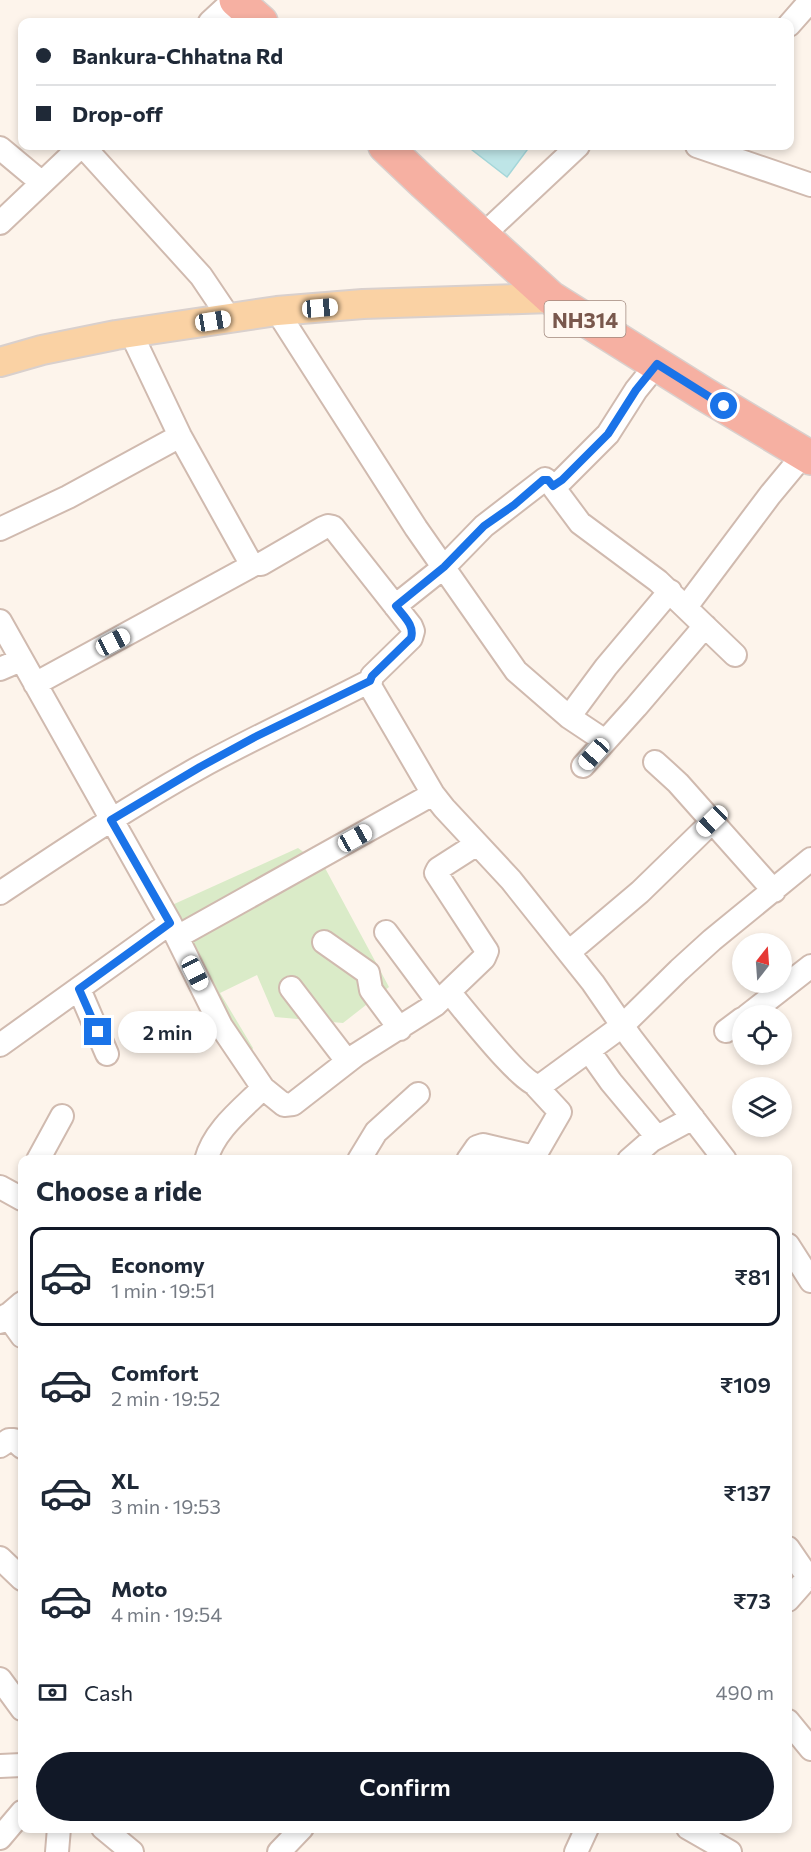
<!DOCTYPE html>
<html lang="en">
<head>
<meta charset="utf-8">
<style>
  :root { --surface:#fff; --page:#f2f2f3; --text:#1f2937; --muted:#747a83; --line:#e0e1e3; --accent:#111827 }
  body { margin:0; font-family:Commissioner,sans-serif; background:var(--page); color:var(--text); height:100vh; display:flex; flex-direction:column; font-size:22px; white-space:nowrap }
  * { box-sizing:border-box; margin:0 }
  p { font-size:20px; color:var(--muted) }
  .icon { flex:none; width:33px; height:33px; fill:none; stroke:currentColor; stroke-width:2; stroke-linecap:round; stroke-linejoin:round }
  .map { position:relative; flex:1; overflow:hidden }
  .sheet { position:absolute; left:18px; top:1155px; width:774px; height:678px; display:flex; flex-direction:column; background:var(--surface); border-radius:12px; box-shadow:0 3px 9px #0003 }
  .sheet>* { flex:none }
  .guide { position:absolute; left:18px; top:18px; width:776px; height:132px; border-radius:12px; box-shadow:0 3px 9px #0003; display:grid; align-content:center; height:132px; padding:0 18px; background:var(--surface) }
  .needle { width:39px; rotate:17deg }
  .tools { position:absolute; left:732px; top:933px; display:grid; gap:12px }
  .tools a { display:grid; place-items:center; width:60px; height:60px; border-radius:50%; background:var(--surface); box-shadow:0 3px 9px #0003; font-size:30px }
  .end { position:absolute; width:27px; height:27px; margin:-14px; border:8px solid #1a73e8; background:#fff; box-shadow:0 0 0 3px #fff }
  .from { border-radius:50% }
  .bubble { position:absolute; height:42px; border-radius:21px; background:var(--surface); box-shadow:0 3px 9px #0003; font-size:20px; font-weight:600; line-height:42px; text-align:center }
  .car { position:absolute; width:18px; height:36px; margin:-18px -9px; border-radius:8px; box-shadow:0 0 4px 2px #0007; background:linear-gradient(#fff 24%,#345 0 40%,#fff 0 76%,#345 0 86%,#fff 0) }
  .guide b { display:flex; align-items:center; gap:21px; height:57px; font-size:22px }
  .guide b+b { border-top:2px solid var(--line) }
  .guide i { width:15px; height:15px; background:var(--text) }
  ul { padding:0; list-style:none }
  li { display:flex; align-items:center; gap:18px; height:99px; margin:0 12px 9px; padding:0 6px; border:3px solid transparent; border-radius:12px }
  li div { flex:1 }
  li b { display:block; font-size:22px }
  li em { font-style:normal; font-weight:600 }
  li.selected { border-color:var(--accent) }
  li>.icon { width:54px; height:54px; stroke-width:1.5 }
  h2 { padding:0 18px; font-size:27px; line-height:72px }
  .pay { display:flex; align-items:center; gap:15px; height:66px; padding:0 18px; font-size:22px }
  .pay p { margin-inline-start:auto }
  .primary-button { display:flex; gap:12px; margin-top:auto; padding:12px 18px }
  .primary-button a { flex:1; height:69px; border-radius:36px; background:var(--accent); color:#fff; font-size:24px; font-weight:600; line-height:69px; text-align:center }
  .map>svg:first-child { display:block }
  .green { fill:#daebc8 }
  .water { fill:#bee5e7; stroke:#a4d6d9; stroke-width:1.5 }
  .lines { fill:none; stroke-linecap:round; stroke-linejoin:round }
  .minor-casing { stroke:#d0baaf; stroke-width:26 }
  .major-casing { stroke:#d9d0cd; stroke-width:32 }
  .highway-casing { stroke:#d9d0cd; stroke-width:36 }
  .minor { stroke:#fff; stroke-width:22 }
  .major { stroke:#fad2a4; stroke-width:28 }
  .highway { stroke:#f6b0a2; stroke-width:33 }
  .route { stroke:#1a73e8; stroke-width:8 }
  .labels { text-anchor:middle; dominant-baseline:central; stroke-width:4.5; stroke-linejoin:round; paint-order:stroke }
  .shield { fill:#fff8f1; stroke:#a1887e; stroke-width:1.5 }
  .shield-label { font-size:21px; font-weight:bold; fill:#79584d }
</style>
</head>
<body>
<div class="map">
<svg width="811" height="1852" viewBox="0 0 811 1852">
  <rect width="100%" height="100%" fill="#fdf4eb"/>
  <path class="green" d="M298,848l27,20 64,119 -46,36 -68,-6 -18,-42 -37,18 33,55 -7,14 -25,-36 -18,-22 -29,-85 1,-6 -3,-8z"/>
  <path class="water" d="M467,146h63l-23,31z"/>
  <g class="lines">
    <defs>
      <path id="minor" d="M210,22l24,-22
        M789,25l22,-25
        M83,146l118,130 29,43
        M697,146l114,39
        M0,148l42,35
        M0,223l81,-77
        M482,236l96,-90
        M277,311l139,217 100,143 53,46 36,24
        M131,333l49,103 70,126 5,2h6l62,-36 5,-2 5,1 78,99 2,5 -2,7 -39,38 -2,10 63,108 11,14 67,72 82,103 38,55 94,122
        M553,486l9,-6 46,-46 28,-44 21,-26
        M0,529l68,-32 112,-61
        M395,606l49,-39 40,-41 61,-47 6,5 29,39 78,58 77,74
        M686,607l84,-112 34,-41
        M0,621l170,302 51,103 42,62 21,17 9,-1 63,-49 79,-50 49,-47 3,-7 -2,-3 -49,-75 2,-4 39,-25
        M0,669l21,-9
        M35,684l220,-120
        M569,717l37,-50 64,-76
        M655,762l23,21 96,108
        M583,766l53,-59 69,-81
        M0,893c66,-44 133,-89 202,-127 55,-30 112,-56 168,-85
        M386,932l52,70
        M177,937l256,-143
        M324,942l44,31 3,17 29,39
        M569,952l71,-60 73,-71
        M291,988l56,73
        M79,989l28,65
        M449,992c15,17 73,93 91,94l82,-60 57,-56 33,-30 99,-81
        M747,1016l64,-50
        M726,1031l16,-12
        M0,1045l170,-122
        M589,1051l22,31 46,55
        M38,1160l24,-44
        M206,1160c8,-30 36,-51 57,-72
        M359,1160l17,-28 42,-38
        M468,1160l9,-13 6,-2 51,12 26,-45 -24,-26
        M629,1160l23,-20 41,-22
        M0,1187l22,12
        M788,1245l23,36
        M7,1315l15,21
        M0,1322l22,-19
        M0,1446l9,-6h5l8,7
        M788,1548l20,29
        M0,1558l22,21
        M788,1600l23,-26
        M0,1679l22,30
        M788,1721l23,28
        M0,1766l22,-1
        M103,1828l29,24
        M688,1828l42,24
        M0,1838l22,-26
        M57,1852l2,-24
        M279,1852l23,-24
        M576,1852l11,-24"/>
      <path id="major" d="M0,362l42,-12 74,-15 161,-24 86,-7 188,-6"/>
      <path id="highway" d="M236,0l25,22
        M385,146l39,37 127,115 153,96 107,64"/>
    </defs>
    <use href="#minor" class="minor-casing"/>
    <use href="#major" class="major-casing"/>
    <use href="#highway" class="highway-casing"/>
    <use href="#minor" class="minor"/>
    <use href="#major" class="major"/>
    <use href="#highway" class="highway"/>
  </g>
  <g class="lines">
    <path class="route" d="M98,1032l-19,-43 91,-66 -59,-103 89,-53 55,-30 115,-56 2,-5 39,-38c4,-13 -8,-22 -15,-32l48,-39 40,-41 30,-21 29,-25h5l5,6 9,-6 46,-46 28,-44 21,-26 67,42"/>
  </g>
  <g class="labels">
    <rect class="shield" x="544.5" y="301" width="81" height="36" rx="4.5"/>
    <g class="shield-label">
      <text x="585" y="319">NH314</text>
    </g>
  </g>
</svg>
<div class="tools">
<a><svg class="needle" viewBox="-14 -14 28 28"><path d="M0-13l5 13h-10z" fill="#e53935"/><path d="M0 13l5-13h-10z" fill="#747a83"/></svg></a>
<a><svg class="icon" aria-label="locate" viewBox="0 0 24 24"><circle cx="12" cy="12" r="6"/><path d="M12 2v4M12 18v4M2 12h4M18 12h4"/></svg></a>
<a><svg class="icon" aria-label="layers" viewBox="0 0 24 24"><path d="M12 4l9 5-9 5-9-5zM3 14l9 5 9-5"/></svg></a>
</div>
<i class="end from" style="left:724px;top:406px"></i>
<i class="end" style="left:98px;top:1032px"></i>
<div class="bubble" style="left:118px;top:1011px;width:99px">2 min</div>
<i class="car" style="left:320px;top:308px;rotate:85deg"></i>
<i class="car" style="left:213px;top:321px;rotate:81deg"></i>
<i class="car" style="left:113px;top:642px;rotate:62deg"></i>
<i class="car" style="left:594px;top:754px;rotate:222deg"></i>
<i class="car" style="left:712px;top:821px;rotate:226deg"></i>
<i class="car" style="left:355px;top:838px;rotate:61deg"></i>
<i class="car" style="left:195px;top:973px;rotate:153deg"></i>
<div class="guide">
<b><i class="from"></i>Bankura-Chhatna Rd</b>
<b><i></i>Drop-off</b>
</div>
<section class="sheet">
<h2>Choose a ride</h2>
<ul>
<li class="selected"><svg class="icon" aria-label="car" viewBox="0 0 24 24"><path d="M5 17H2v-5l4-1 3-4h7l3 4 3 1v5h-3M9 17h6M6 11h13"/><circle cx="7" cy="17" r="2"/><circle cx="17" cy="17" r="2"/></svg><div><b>Economy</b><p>1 min · 19:51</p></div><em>₹81</em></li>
<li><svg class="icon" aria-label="car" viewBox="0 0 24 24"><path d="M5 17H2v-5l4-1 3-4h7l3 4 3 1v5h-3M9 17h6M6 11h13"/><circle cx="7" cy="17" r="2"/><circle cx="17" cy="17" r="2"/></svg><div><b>Comfort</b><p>2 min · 19:52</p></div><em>₹109</em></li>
<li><svg class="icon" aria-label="car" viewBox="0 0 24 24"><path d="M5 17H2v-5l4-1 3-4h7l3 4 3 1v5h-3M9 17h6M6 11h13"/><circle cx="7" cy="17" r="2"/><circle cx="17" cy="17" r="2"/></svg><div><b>XL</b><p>3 min · 19:53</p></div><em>₹137</em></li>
<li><svg class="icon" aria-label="car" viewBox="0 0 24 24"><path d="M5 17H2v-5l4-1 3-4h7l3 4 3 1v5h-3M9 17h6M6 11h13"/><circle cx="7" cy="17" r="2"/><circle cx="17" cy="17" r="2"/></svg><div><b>Moto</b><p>4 min · 19:54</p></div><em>₹73</em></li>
</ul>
<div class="pay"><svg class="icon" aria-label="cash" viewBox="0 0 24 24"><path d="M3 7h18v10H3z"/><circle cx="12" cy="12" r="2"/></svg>Cash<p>490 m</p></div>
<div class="primary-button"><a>Confirm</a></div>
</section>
</div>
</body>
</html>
